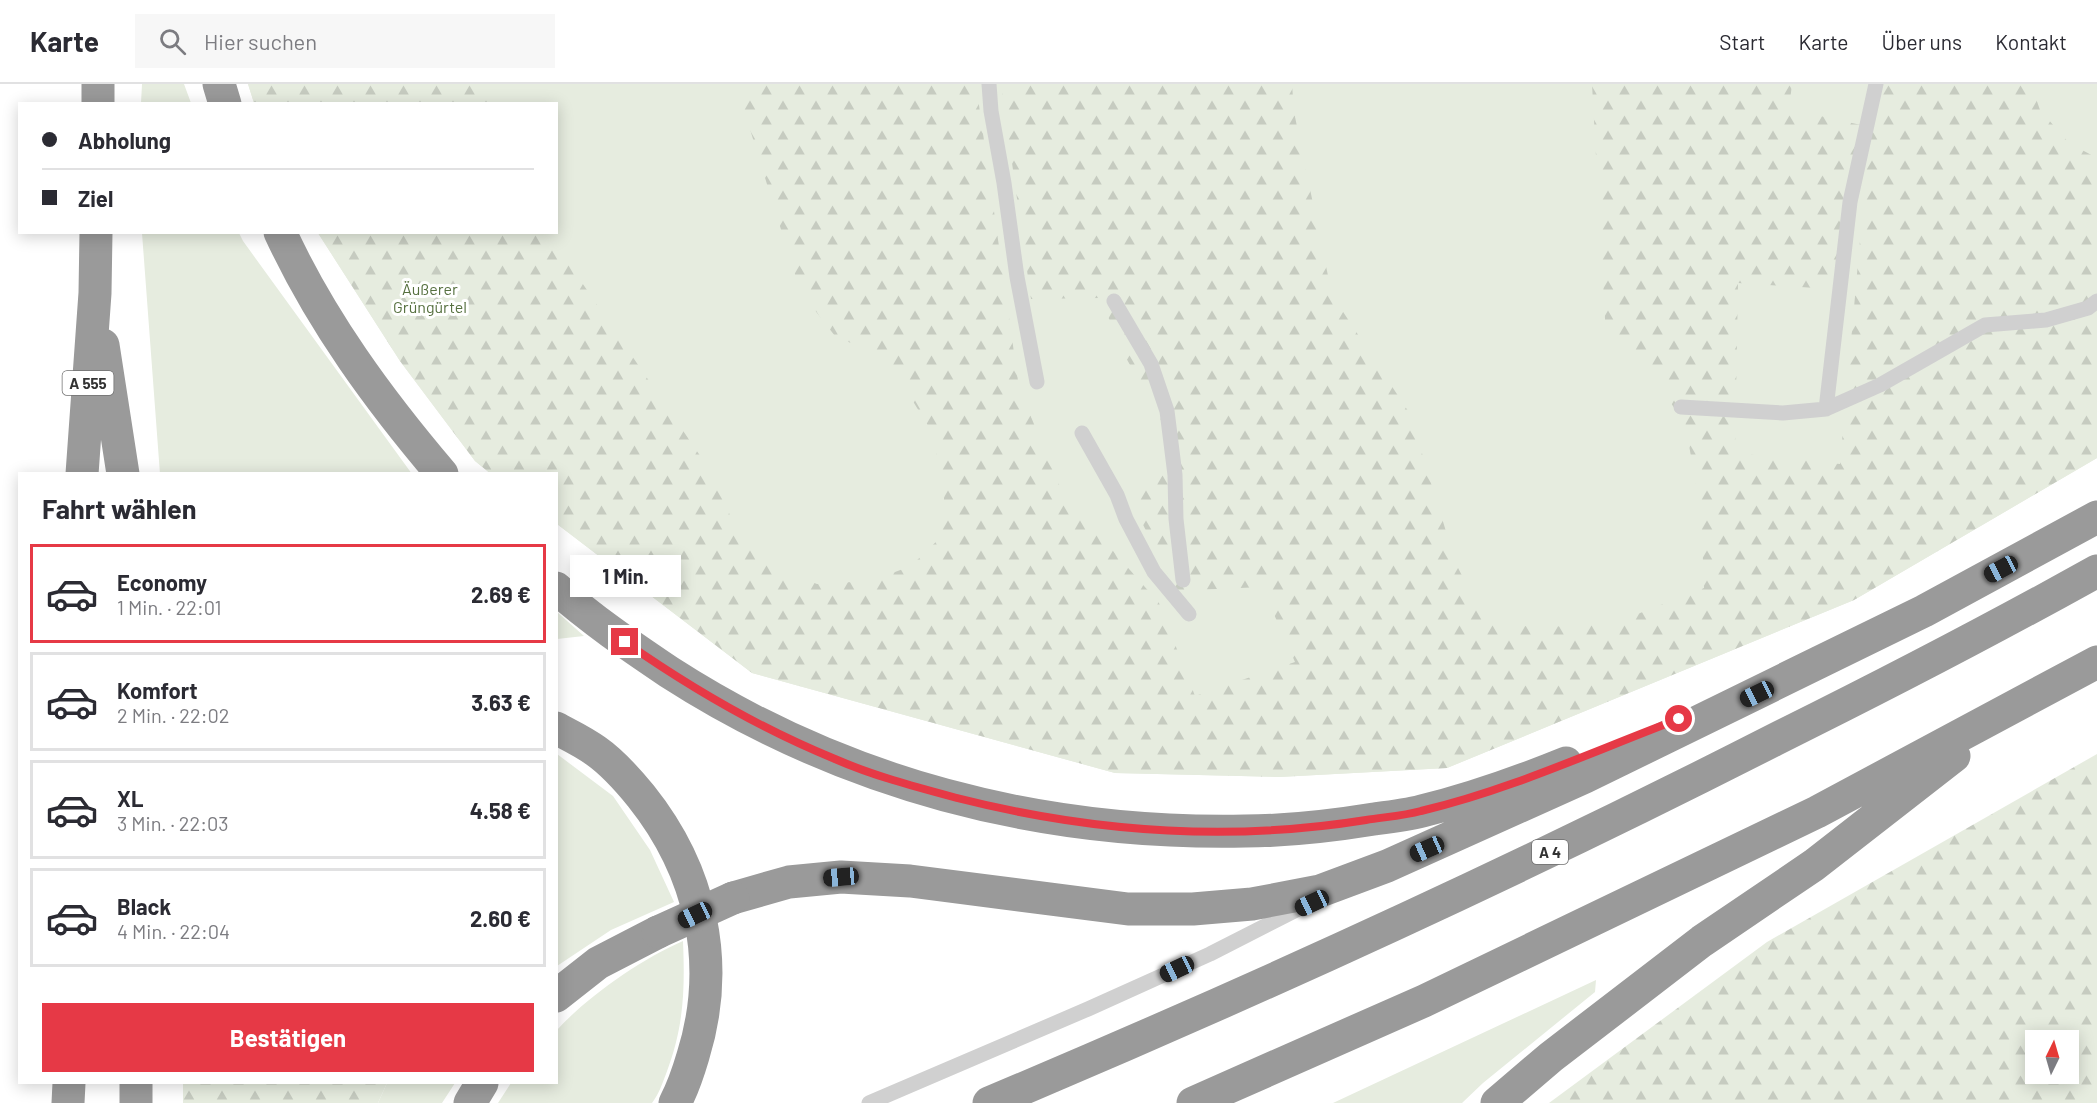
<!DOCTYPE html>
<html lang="de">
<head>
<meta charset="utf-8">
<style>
  :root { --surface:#fff; --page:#f7f7f7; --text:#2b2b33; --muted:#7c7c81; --line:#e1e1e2; --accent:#e63946 }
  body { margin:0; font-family:Barlow,sans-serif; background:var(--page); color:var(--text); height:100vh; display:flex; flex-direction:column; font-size:22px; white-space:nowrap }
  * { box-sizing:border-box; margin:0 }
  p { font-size:20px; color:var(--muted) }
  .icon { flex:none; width:33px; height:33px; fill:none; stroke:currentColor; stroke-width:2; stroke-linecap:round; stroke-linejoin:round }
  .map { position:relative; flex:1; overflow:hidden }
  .side { position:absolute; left:18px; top:388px; width:540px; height:612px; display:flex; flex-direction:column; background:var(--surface); border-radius:0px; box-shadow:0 3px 15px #0003 }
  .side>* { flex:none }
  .banner { position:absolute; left:18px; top:18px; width:540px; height:132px; border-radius:0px; box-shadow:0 3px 15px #0003; display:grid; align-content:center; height:132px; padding:0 24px; background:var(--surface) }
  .needle { width:39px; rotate:5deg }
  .tools { position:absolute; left:2025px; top:946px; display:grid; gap:12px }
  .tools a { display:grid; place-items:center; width:54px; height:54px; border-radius:0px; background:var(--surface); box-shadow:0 3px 15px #0003; font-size:30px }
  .end { position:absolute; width:27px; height:27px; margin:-14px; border:8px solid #e63946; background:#fff; box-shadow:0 0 0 3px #fff }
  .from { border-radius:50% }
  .bubble { position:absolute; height:42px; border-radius:0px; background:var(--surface); box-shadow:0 3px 15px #0003; font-size:20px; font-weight:700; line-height:42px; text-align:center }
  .car { position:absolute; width:18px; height:36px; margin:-18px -9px; border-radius:8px; box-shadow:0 0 4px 2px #0007; background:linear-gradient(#222 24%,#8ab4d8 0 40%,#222 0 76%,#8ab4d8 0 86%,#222 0) }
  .banner b { display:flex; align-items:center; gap:21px; height:57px; font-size:22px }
  .banner b+b { border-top:2px solid var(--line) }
  .banner i { width:15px; height:15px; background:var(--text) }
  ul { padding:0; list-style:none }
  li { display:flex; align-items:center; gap:18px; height:99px; margin:0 12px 9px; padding:0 12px; border:3px solid var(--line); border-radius:0px }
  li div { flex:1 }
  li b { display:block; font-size:22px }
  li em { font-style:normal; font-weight:700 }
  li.current { border-color:var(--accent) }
  li>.icon { width:54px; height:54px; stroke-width:1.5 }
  h2 { padding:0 24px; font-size:27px; line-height:72px }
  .primary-button { display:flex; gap:12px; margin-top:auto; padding:12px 24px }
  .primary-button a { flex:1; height:69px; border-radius:0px; background:var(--accent); color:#fff; font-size:24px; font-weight:700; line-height:69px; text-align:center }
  header { display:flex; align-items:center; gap:36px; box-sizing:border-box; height:84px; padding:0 30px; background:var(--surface); border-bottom:2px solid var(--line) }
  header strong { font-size:28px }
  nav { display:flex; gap:33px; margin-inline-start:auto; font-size:21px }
  .search { width:420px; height:54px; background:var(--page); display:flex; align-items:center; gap:15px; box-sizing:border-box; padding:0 21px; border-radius:0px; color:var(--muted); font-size:22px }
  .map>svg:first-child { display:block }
  .green { fill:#e6ecdf }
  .forest { fill:url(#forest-firs); fill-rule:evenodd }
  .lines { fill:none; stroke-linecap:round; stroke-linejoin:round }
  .lane { stroke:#d0d0d0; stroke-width:15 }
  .highway { stroke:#9a9a9a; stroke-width:33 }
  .highway-bridge { stroke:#9a9a9a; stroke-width:33 }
  .route { stroke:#e63946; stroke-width:8 }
  .labels { text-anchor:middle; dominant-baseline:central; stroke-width:6; stroke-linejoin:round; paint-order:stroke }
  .shield { fill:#fff; stroke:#707070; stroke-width:1.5 }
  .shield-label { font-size:15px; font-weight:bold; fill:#333 }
  .park-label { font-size:16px; fill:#56703f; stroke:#fff }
</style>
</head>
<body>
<header>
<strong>Karte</strong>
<div class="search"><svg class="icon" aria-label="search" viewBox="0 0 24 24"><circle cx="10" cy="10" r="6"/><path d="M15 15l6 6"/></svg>Hier suchen</div>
<nav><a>Start</a><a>Karte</a><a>Über uns</a><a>Kontakt</a></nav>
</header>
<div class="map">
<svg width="2097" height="1019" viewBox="0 0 2097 1019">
  <defs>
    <pattern id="forest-firs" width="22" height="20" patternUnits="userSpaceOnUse" patternTransform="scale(1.5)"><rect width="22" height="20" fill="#e6ecdf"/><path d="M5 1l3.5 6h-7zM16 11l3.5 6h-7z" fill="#c6cbc0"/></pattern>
  </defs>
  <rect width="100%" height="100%" fill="#fff"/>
  <path class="green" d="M142,0h42l7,19h-50z
    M248,0h1849v374l-243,142 -407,168 -168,9 -164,-4 -363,-100 -195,-149 -1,-50h-65l-16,-13 -75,-100 -82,-128 238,-1v-128l-302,-1z
    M142,149h97l4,8 169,233h-252z
    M557,528l27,24 -27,3z
    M557,670l56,42 37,54 24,52 -63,28 -54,36z
    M683,857c2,49 1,86 -17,133 -4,10 -7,20 -14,29h-154l13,-20h45l1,-53c30,-33 84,-71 126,-89z
    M1596,896l-1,12 -112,91 -21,20h-129z
    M387,999h68l-13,20h-64z"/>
  <path class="forest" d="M248,0h244l8,19h-246z
    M736,0h240l43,304 44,106 96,109 36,93 100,-34 -33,-75 -67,3 -17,4 -53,-105 37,-13 9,-38 -46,-82 -25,-58 -69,1 -30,-215h291l2,28 38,183 78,119 46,150 31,60 55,3 70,-3 92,-36 -3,-76 -16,-89 -34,-48 -45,-38 -14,-253h200l-3,25 72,16 -15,165 -108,-7 -3,170 105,11 34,-380h157l9,26 29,33 28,15v300l-243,142 -407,168 -168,9 -164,-4 -363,-100 -195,-149 -1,-50h-65l-16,-13 -75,-100 -82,-128 239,-2 17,40 144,211 15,42 37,42 47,18 54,-3 40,-15 30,-29 4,-51 -15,-57 -43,-70 -52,-23 -35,-45z
    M2097,670v349h-548l218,-161zM2036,957h32v33h-32z
    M183,999h204l-9,20h-195z"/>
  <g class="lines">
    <path class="lane" d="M989,0l2,27 13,72 13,94 20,105
      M1114,217l37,63 16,47 8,64 1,44 7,61
      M1681,323l102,6 43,-4 54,-24 105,-60 61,-5 42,-12 9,-7
      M1826,325l24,-207 26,-118
      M1082,349l35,62 9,24 28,53 35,42
      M869,1019l219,-94 122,-55 96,-49"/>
    <path class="highway" d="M219,0l6,20
      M98,20v-20
      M280,148c41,89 99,168 162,242
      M103,261l20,129
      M82,390l13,-181 1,-61
      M556,504c36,32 73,57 113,84 174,112 370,163 576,159 43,0 86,-5 129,-12 16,-2 33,-4 48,-8 49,-12 97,-29 144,-48
      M556,644c13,7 28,14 40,23 17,12 32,29 45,45 60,75 81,167 52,260 -5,17 -10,32 -18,47
      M733,814l56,-16 52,-5 69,4 218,28h65l59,-5 68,-13 67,-25 198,-89 339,-166 173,-94
      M556,912l42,-33 60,-31
      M68,1019l1,-20
      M136,1019v-20
      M470,1019l12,-20
      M989,1019c266,-112 528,-232 785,-363 109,-54 217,-110 323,-169
      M1193,1019l231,-102 393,-189 280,-150
      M1497,1019l54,-46 151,-116 112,-76 140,-109"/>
    <path class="highway-bridge" d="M658,848l75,-34"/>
  </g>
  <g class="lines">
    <path class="route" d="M625,558c66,46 136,87 210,117 39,17 81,28 122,39 134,34 272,44 409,22 18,-3 37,-4 55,-9 89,-21 173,-60 258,-92"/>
  </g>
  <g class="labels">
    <g class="shield">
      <rect x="62.5" y="287" width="51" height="24" rx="4.5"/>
      <rect x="1532" y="756" width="36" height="24" rx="4.5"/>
    </g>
    <g class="shield-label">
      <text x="88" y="299">A 555</text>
      <text x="1550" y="768">A 4</text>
    </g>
    <g class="park-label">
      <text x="430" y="204">Äußerer<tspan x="430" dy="18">Grüngürtel</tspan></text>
    </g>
  </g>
</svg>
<div class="tools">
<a><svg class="needle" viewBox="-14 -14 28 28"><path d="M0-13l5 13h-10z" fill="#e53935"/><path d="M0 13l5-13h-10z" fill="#7c7c81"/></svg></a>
</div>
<i class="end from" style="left:1679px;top:635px"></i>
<i class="end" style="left:625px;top:558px"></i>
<div class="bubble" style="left:570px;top:471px;width:111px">1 Min.</div>
<i class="car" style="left:2001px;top:485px;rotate:242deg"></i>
<i class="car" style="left:1757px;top:610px;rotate:244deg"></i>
<i class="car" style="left:1427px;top:765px;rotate:246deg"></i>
<i class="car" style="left:841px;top:793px;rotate:265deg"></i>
<i class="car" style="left:1312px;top:819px;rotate:245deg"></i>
<i class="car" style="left:695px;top:831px;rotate:245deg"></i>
<i class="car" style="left:1177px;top:885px;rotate:245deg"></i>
<div class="banner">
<b><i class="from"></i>Abholung</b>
<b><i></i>Ziel</b>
</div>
<section class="side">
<h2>Fahrt wählen</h2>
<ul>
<li class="current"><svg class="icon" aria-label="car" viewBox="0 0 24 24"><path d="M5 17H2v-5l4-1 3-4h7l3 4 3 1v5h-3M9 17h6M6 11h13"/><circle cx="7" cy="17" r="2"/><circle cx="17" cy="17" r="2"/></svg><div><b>Economy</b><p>1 Min. · 22:01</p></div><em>2.69 €</em></li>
<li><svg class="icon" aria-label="car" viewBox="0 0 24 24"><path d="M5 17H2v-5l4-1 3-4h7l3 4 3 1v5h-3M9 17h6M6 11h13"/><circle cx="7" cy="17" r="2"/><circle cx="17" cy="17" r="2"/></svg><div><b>Komfort</b><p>2 Min. · 22:02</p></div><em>3.63 €</em></li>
<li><svg class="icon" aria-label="car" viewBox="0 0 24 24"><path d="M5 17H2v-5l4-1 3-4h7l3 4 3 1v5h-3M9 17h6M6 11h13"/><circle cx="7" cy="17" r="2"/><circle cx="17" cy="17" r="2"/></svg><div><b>XL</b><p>3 Min. · 22:03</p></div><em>4.58 €</em></li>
<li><svg class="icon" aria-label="car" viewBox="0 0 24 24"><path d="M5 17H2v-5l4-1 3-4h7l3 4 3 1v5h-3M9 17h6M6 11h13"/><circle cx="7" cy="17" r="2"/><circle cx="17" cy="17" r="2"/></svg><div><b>Black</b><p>4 Min. · 22:04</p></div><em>2.60 €</em></li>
</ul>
<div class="primary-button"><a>Bestätigen</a></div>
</section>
</div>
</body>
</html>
